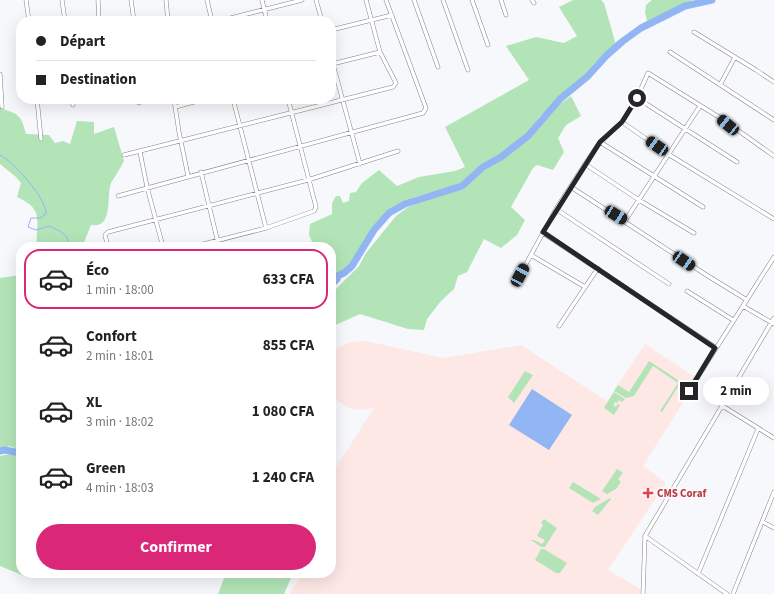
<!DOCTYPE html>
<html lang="fr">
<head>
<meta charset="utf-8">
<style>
  :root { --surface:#fff; --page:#f6f6f6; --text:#222; --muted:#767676; --line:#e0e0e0; --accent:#db2777 }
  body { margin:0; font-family:"Source Sans 3",sans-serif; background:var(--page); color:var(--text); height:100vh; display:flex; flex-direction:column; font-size:15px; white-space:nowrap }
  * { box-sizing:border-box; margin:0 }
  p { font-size:13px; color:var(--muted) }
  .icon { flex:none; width:22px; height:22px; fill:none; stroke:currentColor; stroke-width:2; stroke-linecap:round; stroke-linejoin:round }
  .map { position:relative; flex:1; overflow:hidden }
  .side { position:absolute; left:16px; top:242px; width:320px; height:336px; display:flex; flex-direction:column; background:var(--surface); border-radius:16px; box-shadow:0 4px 16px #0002 }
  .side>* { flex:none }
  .top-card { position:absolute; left:16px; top:16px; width:320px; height:88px; border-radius:16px; box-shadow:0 4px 16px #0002; display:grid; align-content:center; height:88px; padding:0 20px; background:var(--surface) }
  .end { position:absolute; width:18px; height:18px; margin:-9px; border:5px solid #252627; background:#fff; box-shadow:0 0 0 2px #fff }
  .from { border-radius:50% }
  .bubble { position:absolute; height:28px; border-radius:14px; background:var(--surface); box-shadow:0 4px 16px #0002; font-size:13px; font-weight:700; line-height:28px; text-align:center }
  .car { position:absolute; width:12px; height:24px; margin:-12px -6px; border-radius:5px; box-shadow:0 0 3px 1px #0007; background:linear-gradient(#222 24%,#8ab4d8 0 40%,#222 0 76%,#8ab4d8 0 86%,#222 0) }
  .top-card b { display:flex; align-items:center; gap:14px; height:38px; font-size:15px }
  .top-card b+b { border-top:1px solid var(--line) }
  .top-card i { width:10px; height:10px; background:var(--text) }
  ul { padding:7px 0 0; list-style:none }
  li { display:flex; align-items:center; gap:12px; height:60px; margin:0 8px 6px; padding:0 12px; border:2px solid transparent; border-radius:16px }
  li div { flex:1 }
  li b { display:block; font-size:15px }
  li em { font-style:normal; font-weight:700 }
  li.on { border-color:var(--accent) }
  li>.icon { width:36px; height:36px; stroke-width:1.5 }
  .button { display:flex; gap:8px; margin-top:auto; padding:8px 20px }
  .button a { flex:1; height:46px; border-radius:24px; background:var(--accent); color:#fff; font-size:16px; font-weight:700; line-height:46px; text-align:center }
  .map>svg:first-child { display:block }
  .industrial { fill:#fee8e5 }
  .green { fill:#b3e4b7 }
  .water { fill:#91b6f3 }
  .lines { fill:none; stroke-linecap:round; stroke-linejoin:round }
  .stream { stroke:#91b6f3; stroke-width:1 }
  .river { stroke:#91b6f3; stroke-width:7 }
  .minor-casing { stroke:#828487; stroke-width:4.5 }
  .minor { stroke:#fff; stroke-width:3.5 }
  .route { stroke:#252627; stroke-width:5 }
  .health-dot { fill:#e0444e; stroke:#f6f8fb; stroke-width:1.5 }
  .labels { text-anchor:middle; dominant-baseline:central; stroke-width:4; stroke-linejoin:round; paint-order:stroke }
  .health-label { font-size:11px; font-weight:bold; fill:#be3a42; stroke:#f6f8fb; text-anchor:start }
</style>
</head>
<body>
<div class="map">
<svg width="774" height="594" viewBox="0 0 774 594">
  <rect width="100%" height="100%" fill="#f6f8fb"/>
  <path class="industrial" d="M366,341l77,17 78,-13 86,56 38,-57 53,35 -55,87 23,17 -58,87 34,20 -2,4h-351l14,-21h28v-98l43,-67 -12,2 -11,-1 -9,-5 -9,-7 -2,-4v-38l4,-5 15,-8z"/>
  <path class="green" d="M573,0h28l3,3 12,42 -15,16 -42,36 -9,11 -10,8 -12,17 -23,19 -47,33 -43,12 -20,9 -11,9 -13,16 -13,25 -14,13 -10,6 -3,8v-36h-30l11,-6 -3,-6 1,-11 22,-10v-11l4,-7h4l3,7 6,-2 1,-8 6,-1 6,-9 17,-13 18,16 22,-9 36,-6 10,-4 -20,-40 84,-47 -23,-34 30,-9 28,6 13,-7 -18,-29z
    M652,0h41l-46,21 -2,-9 1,-7z
    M571,96l10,20 -15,9 -8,13 6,14 -11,18 -16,-5 -4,3 -22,39 14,13 -8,15 -16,13 -17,-9 -17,33 -9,4 -4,13 -13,12 -14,18 -3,11 -16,-1 -48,-15 -29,13v-33l28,-28 7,-13 30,-37 12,-9 52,-19 63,-46 34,-36z
    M0,108c18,6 21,6 26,26l23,1 6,8 8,-2 7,3 7,-23 17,1v12l20,-7 10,34c-4,8 -9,15 -13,22 -5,13 3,46 -20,42l-9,22h-45c-2,-25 9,-37 -20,-50l4,-14 -5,-6 -16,-13z
    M21,275v175l-12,-4 -9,3v-171z
    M649,361l32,21 -19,30 -2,-1 18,-28 -25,-17 -19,30 -8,2 -12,-7 4,-6 11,7z
    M525,371l8,4 -19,28 -6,-6z
    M614,392l11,7 -3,3 -3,-2 -2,3 -2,-1 -2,3 3,2 2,-3 2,1 -6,10 -10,-7z
    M10,454l11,1v118h21l-13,5 -29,-12v-110z
    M617,469l6,4 -5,6 3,3 -5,7 -9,5 -5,-3z
    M573,482l28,17 -8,4 -24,-15z
    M610,498l1,1 -13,16 -6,-4 3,-4z
    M544,519l13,9 -12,19h-4l-10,-7h3l8,4 3,-4 -8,-4 6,-11 -2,-2z
    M541,549h3l23,14 -7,10h-4l-21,-13z
    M226,573h67l-9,21h-66z"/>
  <path class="water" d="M532,389l40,26 -23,35 -40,-25z"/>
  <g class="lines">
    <path class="stream" d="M0,155c13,6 47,44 46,59l-6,4h-9l-3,9 8,3 13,-4c9,4 21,8 20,21"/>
    <path class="river" d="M331,285l6,-6 -2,-2 9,-4 8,-7 22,-36 15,-17 16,-9 57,-18 21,-19 18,-10 27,-21 32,-37 28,-23 19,-21 16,-14 18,-13 44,-22 27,-6
      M0,451l5,-1 16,3"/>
    <defs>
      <path id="minor" d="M26,0l3,21
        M62,0l3,21
        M98,0l1,21
        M131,0l3,21
        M166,0l2,21
        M207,0l5,21
        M262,0l5,21
        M316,0l6,21
        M414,0l24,67
        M443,0l25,70
        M472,0l16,45
        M501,0l5,15
        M532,0l2,3
        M219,21l83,-21
        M331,30l61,-15
        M694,32l62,38 18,12
        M670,52l104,68
        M331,57l29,107
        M332,64l48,-12
        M0,74l2,33
        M720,85l15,-28
        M637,98l100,64
        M37,99l4,40
        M72,99l1,6
        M139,99v4
        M174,99l5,33 9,44
        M233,99l33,129
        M175,107l30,-8
        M600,142l103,65
        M140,152l7,35 16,60
        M124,155l269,-68 3,-4 -16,-31 -14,-52
        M774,156l-52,-37 -74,-46 -11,25 -15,24 46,32 106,65
        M585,164l54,36 55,33
        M201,172l18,75
        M571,187l137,89 39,24
        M118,196l305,-83 3,-5 -40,-108
        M556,209l113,75
        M625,221l75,-115
        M543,233l172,114
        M108,247l-3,-12 3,-3 200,-52 90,-29
        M192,247l74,-19 48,-17 2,-4 -28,-108
        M531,255l54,32
        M520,275l36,-66 29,-45 15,-22 22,-20
        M687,291l46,29
        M743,306l31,18
        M559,326l39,-58
        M689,391l85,-134
        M721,405l53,33
        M763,522l11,6
        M645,536l82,58
        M698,574l60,-145
        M643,594l2,-58 129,-218
        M733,594l41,-102"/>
    </defs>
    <use href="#minor" class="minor-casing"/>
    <use href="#minor" class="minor"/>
  </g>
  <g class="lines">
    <path class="route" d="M637,98l-15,24 -22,20 -57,90 172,116 -26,43"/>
  </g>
  <path class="health-dot" d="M646 487h4v4h4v4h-4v4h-4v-4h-4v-4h4z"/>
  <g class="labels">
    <g class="health-label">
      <text x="657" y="493">CMS Coraf</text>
    </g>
  </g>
</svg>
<i class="end from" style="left:637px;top:98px"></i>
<i class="end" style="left:689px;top:391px"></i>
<div class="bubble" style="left:703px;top:377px;width:66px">2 min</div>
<i class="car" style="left:728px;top:125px;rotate:309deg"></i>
<i class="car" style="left:657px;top:146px;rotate:305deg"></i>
<i class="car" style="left:616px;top:215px;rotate:122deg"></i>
<i class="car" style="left:684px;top:261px;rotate:124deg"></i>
<i class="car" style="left:520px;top:275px;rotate:28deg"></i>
<div class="top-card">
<b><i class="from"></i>Départ</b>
<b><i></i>Destination</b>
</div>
<section class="side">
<ul>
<li class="on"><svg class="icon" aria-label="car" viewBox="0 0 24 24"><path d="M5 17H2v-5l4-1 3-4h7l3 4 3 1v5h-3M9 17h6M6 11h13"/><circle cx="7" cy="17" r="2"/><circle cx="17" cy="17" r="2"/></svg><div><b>Éco</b><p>1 min · 18:00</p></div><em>633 CFA</em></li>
<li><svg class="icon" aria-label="car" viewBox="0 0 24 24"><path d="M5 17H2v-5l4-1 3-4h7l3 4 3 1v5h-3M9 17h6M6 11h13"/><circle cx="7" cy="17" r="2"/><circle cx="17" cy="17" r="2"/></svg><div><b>Confort</b><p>2 min · 18:01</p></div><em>855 CFA</em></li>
<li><svg class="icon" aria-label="car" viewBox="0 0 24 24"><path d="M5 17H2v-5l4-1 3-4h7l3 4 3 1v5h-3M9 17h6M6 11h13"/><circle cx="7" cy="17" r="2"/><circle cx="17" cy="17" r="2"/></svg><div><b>XL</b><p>3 min · 18:02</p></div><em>1 080 CFA</em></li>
<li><svg class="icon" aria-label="car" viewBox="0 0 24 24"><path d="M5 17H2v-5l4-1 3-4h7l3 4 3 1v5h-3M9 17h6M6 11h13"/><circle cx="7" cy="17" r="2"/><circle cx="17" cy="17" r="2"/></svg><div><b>Green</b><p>4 min · 18:03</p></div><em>1 240 CFA</em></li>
</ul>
<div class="button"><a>Confirmer</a></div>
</section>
</div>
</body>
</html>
